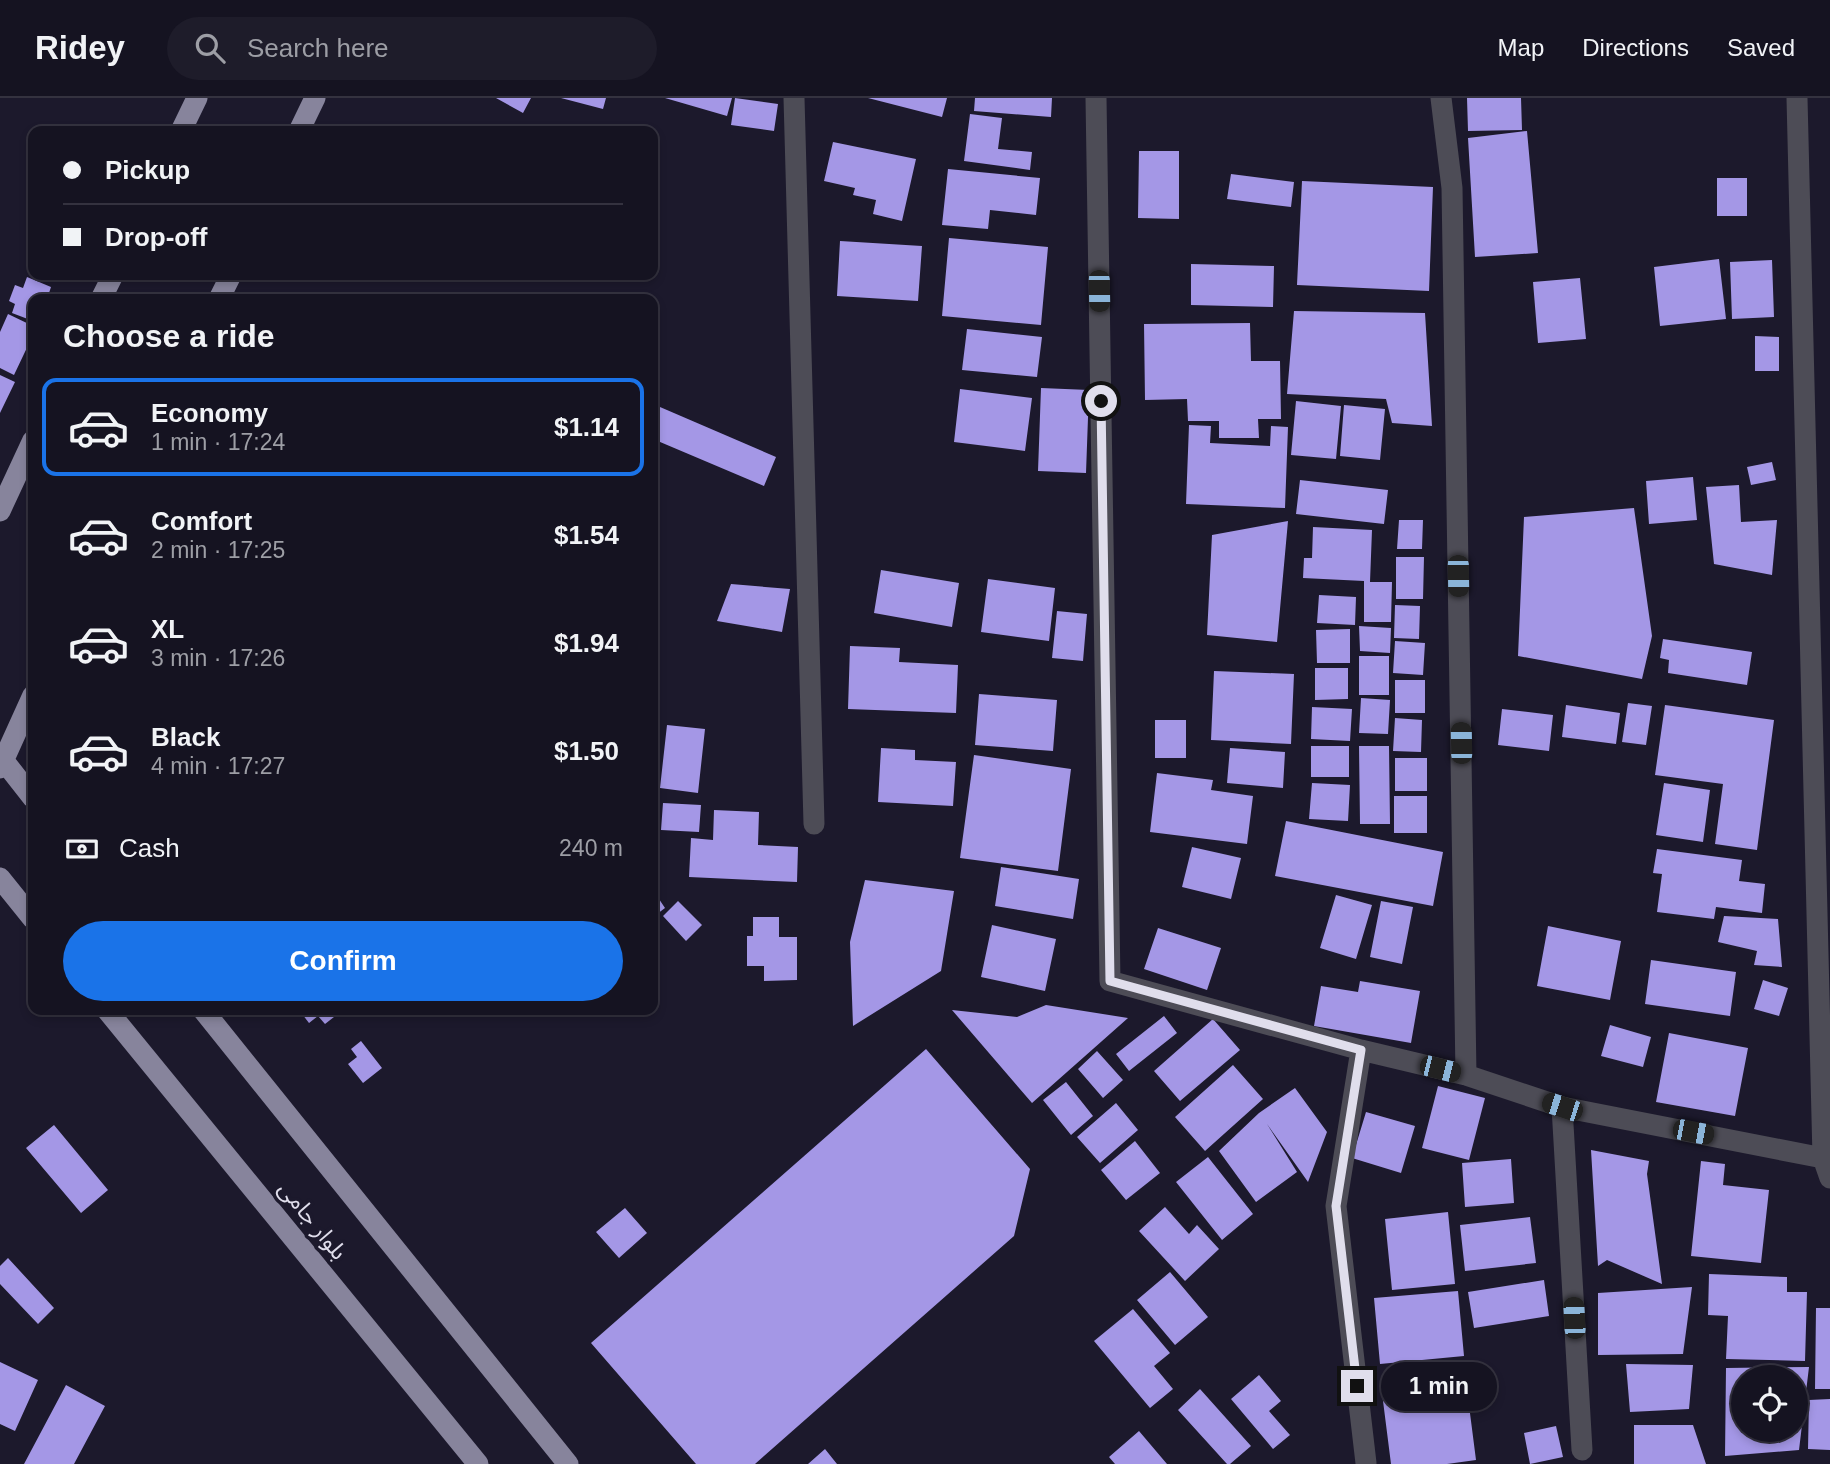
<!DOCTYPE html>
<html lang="en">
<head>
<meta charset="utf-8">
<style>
  :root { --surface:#151321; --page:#1e1c2a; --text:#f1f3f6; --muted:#9d9ea5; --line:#34323f; --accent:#1a73e8 }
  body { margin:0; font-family:Helvetica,"Noto Sans Arabic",sans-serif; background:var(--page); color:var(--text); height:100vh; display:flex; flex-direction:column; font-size:26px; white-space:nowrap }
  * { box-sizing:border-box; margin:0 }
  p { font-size:23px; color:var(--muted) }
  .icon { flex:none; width:38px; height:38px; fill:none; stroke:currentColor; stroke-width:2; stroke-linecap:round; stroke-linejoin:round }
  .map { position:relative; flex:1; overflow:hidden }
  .panel { position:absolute; left:28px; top:196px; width:630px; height:721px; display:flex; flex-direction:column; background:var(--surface); border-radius:14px; box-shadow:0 4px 10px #0003,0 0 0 2px var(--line) }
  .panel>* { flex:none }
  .banner { position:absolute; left:28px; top:28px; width:630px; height:154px; border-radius:14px; box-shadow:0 4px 10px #0003,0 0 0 2px var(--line); display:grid; align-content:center; height:154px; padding:0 35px; background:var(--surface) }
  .buttons { position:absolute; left:1731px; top:1267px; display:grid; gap:14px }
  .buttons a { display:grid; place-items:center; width:77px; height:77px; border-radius:50%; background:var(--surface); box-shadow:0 4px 10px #0003,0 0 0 2px var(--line); font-size:35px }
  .end { position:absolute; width:32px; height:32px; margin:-16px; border:9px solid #e0deec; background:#111; box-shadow:0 0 0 4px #111 }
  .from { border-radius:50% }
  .bubble { position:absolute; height:49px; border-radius:24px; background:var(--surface); box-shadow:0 4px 10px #0003,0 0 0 2px var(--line); font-size:23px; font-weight:800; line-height:49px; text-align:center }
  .car { position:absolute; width:21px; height:42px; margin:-21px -10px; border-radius:9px; box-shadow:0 0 5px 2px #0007; background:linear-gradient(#222 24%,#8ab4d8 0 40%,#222 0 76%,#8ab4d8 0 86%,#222 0) }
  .banner b { display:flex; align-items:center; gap:24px; height:66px; font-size:26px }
  .banner b+b { border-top:2px solid var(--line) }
  .banner i { width:18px; height:18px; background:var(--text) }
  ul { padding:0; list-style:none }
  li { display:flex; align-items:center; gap:21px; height:98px; margin:0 14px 10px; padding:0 21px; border:4px solid transparent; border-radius:14px }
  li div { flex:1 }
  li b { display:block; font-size:26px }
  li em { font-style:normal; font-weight:800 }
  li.selected { border-color:var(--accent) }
  li>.icon { width:63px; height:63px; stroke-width:1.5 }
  h2 { padding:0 35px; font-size:32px; line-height:84px }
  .pay { display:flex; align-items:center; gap:18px; height:77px; padding:0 35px; font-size:26px }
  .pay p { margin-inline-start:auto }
  .primary-button { display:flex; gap:14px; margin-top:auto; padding:14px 35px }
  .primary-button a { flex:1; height:80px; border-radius:42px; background:var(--accent); color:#fff; font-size:28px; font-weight:800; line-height:80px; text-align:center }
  header { display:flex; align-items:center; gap:42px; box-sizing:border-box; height:98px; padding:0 35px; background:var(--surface); border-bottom:2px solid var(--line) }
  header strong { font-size:33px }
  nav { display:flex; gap:38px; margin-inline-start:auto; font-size:24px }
  .search { width:490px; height:63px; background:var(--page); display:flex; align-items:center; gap:18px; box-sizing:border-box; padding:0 24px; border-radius:38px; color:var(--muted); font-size:26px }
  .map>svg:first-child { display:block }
  .building { fill:#a497e6; fill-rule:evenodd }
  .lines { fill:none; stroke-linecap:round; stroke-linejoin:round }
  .minor { stroke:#4d4c56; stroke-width:21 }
  .trunk { stroke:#87849c; stroke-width:21 }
  .route { stroke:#e0deec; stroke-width:9 }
  .labels { text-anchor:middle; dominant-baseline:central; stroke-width:7; stroke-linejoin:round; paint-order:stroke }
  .street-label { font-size:23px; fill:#e0deec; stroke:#1c192c }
</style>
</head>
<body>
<header>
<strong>Ridey</strong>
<div class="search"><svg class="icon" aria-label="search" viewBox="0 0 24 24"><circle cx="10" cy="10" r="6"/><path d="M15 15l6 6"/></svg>Search here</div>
<nav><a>Map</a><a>Directions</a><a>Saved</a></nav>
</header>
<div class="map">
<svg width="1830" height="1366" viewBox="0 0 1830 1366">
  <rect width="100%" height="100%" fill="#1c192c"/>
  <path class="building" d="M496,0h35l-8,15z
    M561,0h45l-3,11z
    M665,0h67l-5,18z
    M735,0l43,6 -4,27 -43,-6z
    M868,0h79l-5,19z
    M975,0h77l-1,19 -77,-6z
    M1467,0h54l1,32 -54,1z
    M970,16l32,4 -4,31 34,3 -2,18 -66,-9z
    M1527,33l11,122 -63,4 -7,-119z
    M833,44l83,17 -14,62 -29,-7 3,-14 -23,-5 2,-7 -31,-7z
    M1139,53h40v68l-41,-1z
    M948,71l92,9 -4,37 -46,-5 -2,19 -46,-4z
    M1231,76l63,8 -3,25 -64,-8z
    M1717,80h30v38h-30z
    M1302,83l131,6 -4,104 -132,-6z
    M949,140l99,9 -7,78 -99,-9z
    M840,143l82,5 -4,55 -81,-5z
    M1719,161l7,60 -66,7 -6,-59z
    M1772,162l2,57 -42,2 -2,-57z
    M1191,166l83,2 -1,41 -82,-2z
    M27,179l24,10 -4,12h-14v22l-21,-8 3,-9 -6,-3 6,-16 8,3z
    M1580,180l6,61 -48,4 -5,-61z
    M1294,213l131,2 7,113 -40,-3 -6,-24 -99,-5z
    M8,216l25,12v9l-19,40 -14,-7v-36z
    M1250,225l1,38h29l1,58h-23l1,19h-40v-17h-31l-1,-22 -42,1 -1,-76z
    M967,231l75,8 -5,40 -75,-7z
    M1755,238l24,1v34h-24z
    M0,277l15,7 -15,31z
    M1041,290l48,2 -3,83 -48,-2z
    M960,291l72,9 -7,53 -71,-9z
    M1296,303l45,5 -5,53 -45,-4z
    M653,306l123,53 -12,29 -111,-47z
    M1344,307l41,4 -5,51 -40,-4z
    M1189,327l22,1 -1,17 60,3 1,-20 17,1 -3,81 -99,-4z
    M1772,364l4,18 -25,5 -4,-18z
    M1693,379l4,43 -48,4 -3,-43z
    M1300,382l88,10 -4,34 -88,-10z
    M1739,387l2,37 36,-2 -5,55 -58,-11 -8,-77z
    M1634,410l18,128 -10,43 -124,-23 6,-139z
    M1399,422h24l-1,29h-25z
    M1288,423l-11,121 -70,-7 5,-100z
    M1313,429l59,3 -2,52h22l-1,40h-27v-41l-61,-3 1,-20h8z
    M1396,459h28l-1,42h-27z
    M881,472l78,13 -7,44 -78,-14z
    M988,481l67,9 -6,53 -68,-9z
    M731,486l59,5 -8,43 -65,-11z
    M1319,497l37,2 -1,28 -38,-2z
    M1395,507l25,1 -1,33 -25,-1z
    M1057,513l30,3 -4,47 -31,-3z
    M1359,528l32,2 -1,25 -30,-2z
    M1350,531v34h-33l-1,-33z
    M1663,541l89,13 -5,33 -79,-12 1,-13 -9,-2z
    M1395,543l30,2 -2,32 -30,-2z
    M850,548l50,2 -1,14 59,3 -2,48 -108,-4z
    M1359,558h30v39h-30z
    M1315,570h33v31l-33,1z
    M1214,573l80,3 -3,70 -80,-4z
    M1395,582h30v33h-30z
    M979,596l78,6 -4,51 -78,-6z
    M1361,600l29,2 -2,34 -29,-1z
    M1628,605l24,3 -6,39 -24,-3z
    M1566,607l54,8 -4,31 -54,-7z
    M1665,607l109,15 -17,130 -42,-6 8,-60 -68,-9z
    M1312,609l40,2 -2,32 -39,-2z
    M1502,611l51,6 -4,36 -51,-6z
    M1395,620l27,2 -1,32 -28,-1z
    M1155,622h31v38h-31z
    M667,627l38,4 -7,64 -38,-5z
    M1311,648h38v31h-38z
    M1359,648h30l1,78h-30z
    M881,650l34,2v10l41,2 -3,44 -75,-4z
    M1230,650l55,4 -2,36 -56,-5z
    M974,657l97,14 -13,102 -98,-13z
    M1395,660h32v33h-32z
    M1157,675l56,7 -2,10 42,6 -6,48 -97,-12z
    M1312,685l38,2 -2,36 -39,-2z
    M1664,685l46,7 -7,52 -47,-7z
    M1394,698h33v37h-33z
    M663,705l38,2 -2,27 -38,-2z
    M714,712l45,2 -1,33 40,2 -1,35 -108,-5 2,-39 22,2z
    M1286,723l157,31 -10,54 -158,-30z
    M1192,749l49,11 -10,41 -49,-12z
    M1657,751l85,11 -3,21 26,3 -3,29 -46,-6 -2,12 -57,-7 5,-38 -9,-1z
    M1001,769l78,12 -6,40 -78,-13z
    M865,782l89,11 -13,80 -88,55 -3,-84z
    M653,792l12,18 -12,9z
    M1336,797l36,10 -16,54 -36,-11z
    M678,803l24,24 -16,16 -23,-25z
    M1381,803l32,6 -11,57 -32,-7z
    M1724,818l54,3 4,48 -28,-2 3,-14 -39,-9z
    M753,819h26v20h18v43l-33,1v-15h-17v-30h6z
    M992,827l64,14 -11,52 -64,-14z
    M1548,828l73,15 -11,59 -73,-14z
    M1158,830l63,20 -14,42 -63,-21z
    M1651,862l85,12 -6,44 -85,-12z
    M1763,882l25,8 -9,28 -25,-7z
    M1360,883l60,10 -9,52 -97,-17 7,-40 37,6z
    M1046,907l82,13 -96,85 -80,-93 65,7z
    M299,912h44l-18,14 -7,-8 -9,7z
    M1164,918l13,17 -48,38 -13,-17z
    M1213,921l27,31 -60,51 -26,-30z
    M1610,927l41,12 -8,30 -42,-11z
    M1669,935l79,15 -13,68 -79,-14z
    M361,943l21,27 -19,15 -15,-19 9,-7 -6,-8z
    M926,951l104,120 -16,67 -259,228h-59l-105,-121z
    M1097,953l26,29 -20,18 -25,-29z
    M1233,967l30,34 -58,52 -30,-34z
    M1066,984l27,34 -22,19 -28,-35z
    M1438,988l47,12 -16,62 -47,-12z
    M1295,990l32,44 -19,50 -41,-58 30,48 -41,30 -37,-51 40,-38z
    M1116,1005l22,27 -38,33 -23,-26z
    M1366,1014l49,14 -14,47 -49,-15z
    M54,1027l54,65 -27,23 -55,-65z
    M1135,1043l25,32 -34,27 -25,-30z
    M1591,1052l58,11 -2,13 15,110 -55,-24 -9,6z
    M1208,1059l45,57 -31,26 -46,-58z
    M1511,1061l3,44 -49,4 -3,-44z
    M1701,1063l24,3 -2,21 46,5 -8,73 -70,-7z
    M1165,1109l24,27 8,-9 22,24 -34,32 -46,-50z
    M625,1110l22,25 -28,25 -23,-26z
    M1448,1114l7,72 -63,6 -7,-71z
    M1530,1119l6,46 -71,8 -5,-46z
    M8,1160l46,50 -16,16 -38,-40v-18z
    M1170,1174l38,45 -33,28 -38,-45z
    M1709,1176l78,3v15h20l-2,69 -79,-2 2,-43 -20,-1z
    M1544,1182l5,36 -75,12 -6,-36z
    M1692,1189l-9,67 -85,1v-62z
    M1458,1193l6,65 -84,8 -6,-66z
    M1816,1210h14v81h-15z
    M1133,1211l37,44 -16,13 19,23 -23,19 -56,-67z
    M0,1264l38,18 -23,51 -15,-7z
    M1626,1266l67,1 -4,44 -59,3z
    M1809,1269l-10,83 -74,6 1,-88zM1743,1279h53v53h-53z
    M1259,1277l22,26 -12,10 21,24 -17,14 -42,-50z
    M1466,1284l10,78 -29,4h-56l-9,-71z
    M66,1287l39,21 -31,58h-50z
    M1200,1291l51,57 -21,18h-3l-49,-54z
    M1830,1301v51l-22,-1 1,-49z
    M1634,1327h59l13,39h-72z
    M1556,1328l7,31 -33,7 -6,-31z
    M1139,1333l28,33h-52l-6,-7z
    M825,1351l12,15h-29z"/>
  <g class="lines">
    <path class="minor" d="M794,0l20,726
      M1096,0l14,883 251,69 105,25 96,32 261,51
      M1441,0l11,90 14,887
      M1797,0l26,1060 7,20
      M1361,952l-25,156 30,257
      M1562,1009l20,343"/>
    <path class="trunk" d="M181,33l16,-33
      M299,33l16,-33
      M101,201l12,-24
      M219,201l12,-24
      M0,413l33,-71
      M4,663l29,37
      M0,670l33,-73
      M0,780l33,41
      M107,912l371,454
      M203,912l365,454"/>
  </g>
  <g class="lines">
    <path class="route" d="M1101,303l9,580 251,69 -25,156 21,180"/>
  </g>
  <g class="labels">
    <g class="street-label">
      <text transform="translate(313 1122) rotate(51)">بلوار جامی</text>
    </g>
  </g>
</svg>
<div class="buttons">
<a><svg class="icon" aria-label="locate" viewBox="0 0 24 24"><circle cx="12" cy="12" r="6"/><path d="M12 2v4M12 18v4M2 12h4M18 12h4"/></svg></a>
</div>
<i class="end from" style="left:1101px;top:303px"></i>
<i class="end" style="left:1357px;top:1288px"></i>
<div class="bubble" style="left:1381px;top:1264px;width:116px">1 min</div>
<i class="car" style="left:1099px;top:193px;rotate:179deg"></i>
<i class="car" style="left:1458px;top:478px;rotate:179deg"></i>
<i class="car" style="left:1461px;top:645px;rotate:359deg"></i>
<i class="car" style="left:1440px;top:971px;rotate:104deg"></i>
<i class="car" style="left:1562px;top:1009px;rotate:288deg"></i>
<i class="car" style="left:1693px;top:1034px;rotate:101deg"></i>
<i class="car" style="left:1574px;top:1220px;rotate:357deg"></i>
<div class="banner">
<b><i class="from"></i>Pickup</b>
<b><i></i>Drop-off</b>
</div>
<section class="panel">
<h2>Choose a ride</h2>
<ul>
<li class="selected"><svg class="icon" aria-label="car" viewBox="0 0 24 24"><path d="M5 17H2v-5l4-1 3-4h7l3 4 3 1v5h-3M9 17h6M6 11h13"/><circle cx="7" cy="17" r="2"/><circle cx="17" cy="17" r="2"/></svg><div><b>Economy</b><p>1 min · 17:24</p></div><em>$1.14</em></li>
<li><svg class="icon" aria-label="car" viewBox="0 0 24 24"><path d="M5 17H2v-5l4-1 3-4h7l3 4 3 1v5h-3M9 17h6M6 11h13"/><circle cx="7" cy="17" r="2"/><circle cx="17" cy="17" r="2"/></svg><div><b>Comfort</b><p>2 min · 17:25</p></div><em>$1.54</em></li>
<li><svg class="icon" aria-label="car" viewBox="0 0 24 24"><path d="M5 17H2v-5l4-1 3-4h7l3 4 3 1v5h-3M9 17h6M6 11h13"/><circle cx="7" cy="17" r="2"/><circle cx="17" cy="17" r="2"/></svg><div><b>XL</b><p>3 min · 17:26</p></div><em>$1.94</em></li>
<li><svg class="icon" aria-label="car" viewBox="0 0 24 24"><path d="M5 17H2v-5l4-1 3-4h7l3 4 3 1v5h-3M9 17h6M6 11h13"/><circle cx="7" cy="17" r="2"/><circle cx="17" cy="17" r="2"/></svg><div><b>Black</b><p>4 min · 17:27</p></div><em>$1.50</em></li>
</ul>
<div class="pay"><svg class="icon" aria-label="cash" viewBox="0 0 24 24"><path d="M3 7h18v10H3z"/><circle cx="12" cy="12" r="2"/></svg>Cash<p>240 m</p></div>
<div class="primary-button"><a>Confirm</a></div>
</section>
</div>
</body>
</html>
